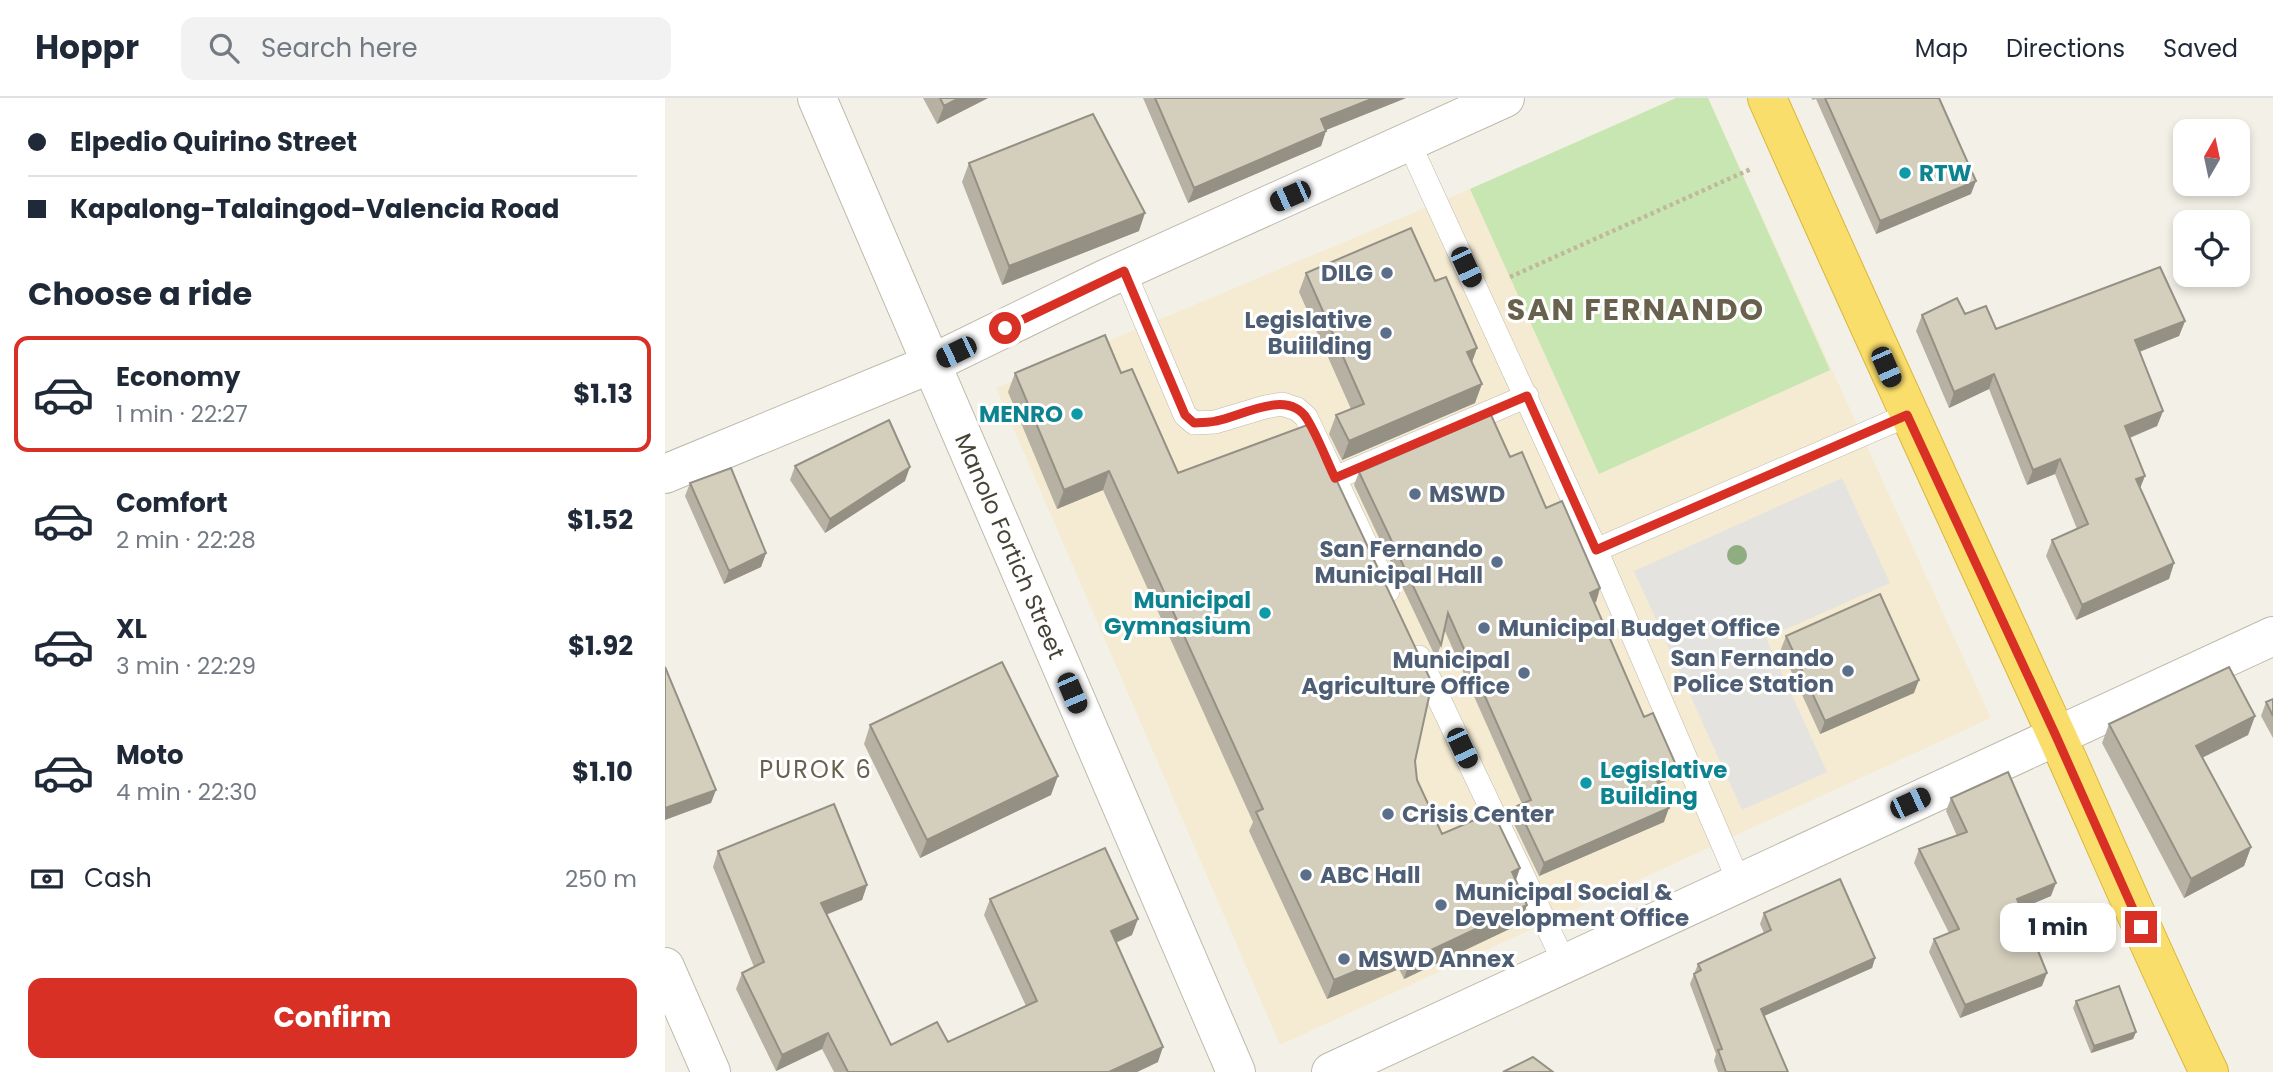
<!DOCTYPE html>
<html lang="en">
<head>
<meta charset="utf-8">
<style>
  :root { --surface:#fff; --page:#f2f2f3; --text:#1f2937; --muted:#747a83; --line:#e0e1e3; --accent:#d93025 }
  body { margin:0; font-family:Poppins,sans-serif; background:var(--page); color:var(--text); height:100vh; display:flex; flex-direction:column; font-size:26px; white-space:nowrap }
  * { box-sizing:border-box; margin:0 }
  p { font-size:23px; color:var(--muted) }
  .icon { flex:none; width:38px; height:38px; fill:none; stroke:currentColor; stroke-width:2; stroke-linecap:round; stroke-linejoin:round }
  .map { position:relative; flex:1; overflow:hidden }
  .side { display:flex; flex-direction:column; background:var(--surface); width:665px }
  .side>* { flex:none }
  .top-card { display:grid; align-content:center; height:154px; padding:0 28px; background:var(--surface) }
  .needle { width:46px; rotate:9deg }
  .fabs { position:absolute; left:1508px; top:21px; display:grid; gap:14px }
  .fabs a { display:grid; place-items:center; width:77px; height:77px; border-radius:14px; background:var(--surface); box-shadow:0 4px 10px #0003; font-size:35px }
  .end { position:absolute; width:32px; height:32px; margin:-16px; border:9px solid #d93025; background:#fff; box-shadow:0 0 0 4px #fff }
  .from { border-radius:50% }
  .bubble { position:absolute; height:49px; border-radius:14px; background:var(--surface); box-shadow:0 4px 10px #0003; font-size:23px; font-weight:700; line-height:49px; text-align:center }
  .car { position:absolute; width:21px; height:42px; margin:-21px -10px; border-radius:9px; box-shadow:0 0 5px 2px #0007; background:linear-gradient(#222 24%,#8ab4d8 0 40%,#222 0 76%,#8ab4d8 0 86%,#222 0) }
  .top-card b { display:flex; align-items:center; gap:24px; height:66px; font-size:26px }
  .top-card b+b { border-top:2px solid var(--line) }
  .top-card i { width:18px; height:18px; background:var(--text) }
  ul { padding:0; list-style:none }
  li { display:flex; align-items:center; gap:21px; height:116px; margin:0 14px 10px; padding:0 14px; border:4px solid transparent; border-radius:14px }
  li div { flex:1 }
  li b { display:block; font-size:26px }
  li em { font-style:normal; font-weight:700 }
  li.selected { border-color:var(--accent) }
  li>.icon { width:63px; height:63px; stroke-width:1.5 }
  h2 { padding:0 28px; font-size:32px; line-height:84px }
  .pay { display:flex; align-items:center; gap:18px; height:77px; padding:0 28px; font-size:26px }
  .pay p { margin-inline-start:auto }
  .cta { display:flex; gap:14px; margin-top:auto; padding:14px 28px }
  .cta a { flex:1; height:80px; border-radius:14px; background:var(--accent); color:#fff; font-size:28px; font-weight:700; line-height:80px; text-align:center }
  header { display:flex; align-items:center; gap:42px; box-sizing:border-box; height:98px; padding:0 35px; background:var(--surface); border-bottom:2px solid var(--line) }
  header strong { font-size:33px }
  nav { display:flex; gap:38px; margin-inline-start:auto; font-size:24px }
  .search { width:490px; height:63px; background:var(--page); display:flex; align-items:center; gap:18px; box-sizing:border-box; padding:0 24px; border-radius:14px; color:var(--muted); font-size:26px }
  main { display:flex; flex:1; min-height:0 }
  .map>svg:first-child { display:block }
  .commercial { fill:#f4ebd2 }
  .green { fill:#c7e6b1 }
  .parking { fill:#e4e3df }
  .lines { fill:none; stroke-linecap:round; stroke-linejoin:round }
  .lane-casing { stroke:#bebaaa; stroke-width:24 }
  .street-casing { stroke:#bebaaa; stroke-width:40 }
  .highway-casing { stroke:#d9b53b; stroke-width:40 }
  .path { stroke:#c0b89b; stroke-width:4.5; stroke-dasharray:3.5 3.5; stroke-linecap:butt }
  .lane { stroke:#fff; stroke-width:23 }
  .street { stroke:#fff; stroke-width:38 }
  .highway { stroke:#fade6b; stroke-width:38 }
  .tree { fill:#8fad80 }
  .wall { fill:#b6b1a3 }
  .shaded-wall { fill:#949084 }
  .building { fill:#d4cebd; stroke:#949084; stroke-width:2 }
  .route { stroke:#d93025; stroke-width:9 }
  .culture-dot { fill:#0f9aa8; stroke:#fff; stroke-width:2.5 }
  .service-dot { fill:#5c6f8a; stroke:#fff; stroke-width:2.5 }
  .labels { text-anchor:middle; dominant-baseline:central; stroke-width:6; stroke-linejoin:round; paint-order:stroke }
  .culture-label { font-size:23px; font-weight:bold; fill:#0d838f; stroke:#fff; text-anchor:start }
  .service-label { font-size:23px; font-weight:bold; fill:#4e5e75; stroke:#fff; text-anchor:start }
  .street-label { font-size:23px; fill:#464236; stroke:#fff }
  .neighbourhood-label { font-size:24px; letter-spacing:2px; fill:#68614d; stroke:#fff }
  .district-label { font-size:30px; font-weight:bold; letter-spacing:2px; fill:#68614d; stroke:#fff }
</style>
</head>
<body>
<header>
<strong>Hoppr</strong>
<div class="search"><svg class="icon" aria-label="search" viewBox="0 0 24 24"><circle cx="10" cy="10" r="6"/><path d="M15 15l6 6"/></svg>Search here</div>
<nav><a>Map</a><a>Directions</a><a>Saved</a></nav>
</header>
<main>
<section class="side">
<div class="top-card">
<b><i class="from"></i>Elpedio Quirino Street</b>
<b><i></i>Kapalong-Talaingod-Valencia Road</b>
</div>
<h2>Choose a ride</h2>
<ul>
<li class="selected"><svg class="icon" aria-label="car" viewBox="0 0 24 24"><path d="M5 17H2v-5l4-1 3-4h7l3 4 3 1v5h-3M9 17h6M6 11h13"/><circle cx="7" cy="17" r="2"/><circle cx="17" cy="17" r="2"/></svg><div><b>Economy</b><p>1 min · 22:27</p></div><em>$1.13</em></li>
<li><svg class="icon" aria-label="car" viewBox="0 0 24 24"><path d="M5 17H2v-5l4-1 3-4h7l3 4 3 1v5h-3M9 17h6M6 11h13"/><circle cx="7" cy="17" r="2"/><circle cx="17" cy="17" r="2"/></svg><div><b>Comfort</b><p>2 min · 22:28</p></div><em>$1.52</em></li>
<li><svg class="icon" aria-label="car" viewBox="0 0 24 24"><path d="M5 17H2v-5l4-1 3-4h7l3 4 3 1v5h-3M9 17h6M6 11h13"/><circle cx="7" cy="17" r="2"/><circle cx="17" cy="17" r="2"/></svg><div><b>XL</b><p>3 min · 22:29</p></div><em>$1.92</em></li>
<li><svg class="icon" aria-label="car" viewBox="0 0 24 24"><path d="M5 17H2v-5l4-1 3-4h7l3 4 3 1v5h-3M9 17h6M6 11h13"/><circle cx="7" cy="17" r="2"/><circle cx="17" cy="17" r="2"/></svg><div><b>Moto</b><p>4 min · 22:30</p></div><em>$1.10</em></li>
</ul>
<div class="pay"><svg class="icon" aria-label="cash" viewBox="0 0 24 24"><path d="M3 7h18v10H3z"/><circle cx="12" cy="12" r="2"/></svg>Cash<p>250 m</p></div>
<div class="cta"><a>Confirm</a></div>
</section>
<div class="map">
<svg width="1608" height="974" viewBox="0 0 1608 974">
  <rect width="100%" height="100%" fill="#f3f1e7"/>
  <path class="commercial" d="M1011,0h32l283,620 -711,327 -284,-657 474,-199z"/>
  <path class="green" d="M1011,0h32l122,272 -231,104 -129,-285z"/>
  <path class="parking" d="M1177,380l48,105 -124,55 61,134 -85,38 -108,-239z"/>
  <g class="lines">
    <defs>
      <path id="lane" d="M744,45l187,407 143,332
        M459,173l61,144 9,8 21,-1 50,-15 17,-3 15,5 9,8 82,174
        M670,380l192,-82
        M931,452l312,-135
        M754,559l146,307"/>
      <g id="street">
        <path id="s1" d="M152,0l419,974"/>
        <path d="M0,376l266,-110 174,-85 400,-181"/>
        <path d="M0,869l46,105"/>
        <path d="M666,974l942,-436"/>
      </g>
      <path id="highway" d="M1102,0c94,213 192,424 289,636 51,113 99,227 153,338"/>
    </defs>
    <use href="#lane" class="lane-casing"/>
    <use href="#street" class="street-casing"/>
    <use href="#highway" class="highway-casing"/>
    <path class="path" d="M845,179l241,-108"/>
    <use href="#lane" class="lane"/>
    <use href="#street" class="street"/>
    <use href="#highway" class="highway"/>
  </g>
  <circle class="tree" cx="1072" cy="457" r="10"/>
  <path class="wall" d="M258,0h65l-51,26z
    M478,0h263l-80,32 -5,16 -133,57z
    M1146,0h128l32,96 -95,40 -60,-135 -3,1z
    M304,65l170,68 -137,54 -40,-103z
    M641,175l129,8 42,67 -5,14 3,41 -133,57 -13,-26 7,-19 15,-6 -52,-117z
    M1300,216l31,15 189,-8 -6,15 -40,16 24,59 -6,15 -27,12 10,50 34,75 -5,16 -93,41 -30,-64 6,-16 25,-11 -22,-55 -28,11 -38,-96 -40,19 -33,-77 6,-16z
    M350,275h106l57,100 237,288 2,19 25,54 78,34 -4,12 11,25 -7,19 -116,55 -5,-10 -72,30 -78,-168 4,-9 -150,-332 -46,19 -49,-117z
    M845,359l36,51 54,80 -4,14h-2l50,115 32,48 -5,14 -12,5 5,38 -125,54 -27,-56 5,-14 5,-2 -78,-175 -3,16 -5,13 -82,-173 5,-13z
    M130,368l110,15 -80,52 -35,-53z
    M25,385l76,70 -5,14 -37,17 -39,-88z
    M1121,538l128,57 -94,41 -39,-85z
    M1608,601v39l-12,-22 5,-14z
    M1590,618l-7,19 -46,23 49,89 -7,19 -60,32 -82,-155 7,-19z
    M205,627l181,70 -131,63 -56,-114z
    M1286,700l100,98 -30,13 21,77 -82,32 -31,-66 5,-13 15,-6 -35,-70 5,-14 38,-13 -11,-25z
    M53,753l149,34 -5,15 -36,15 65,130 57,-3 78,-36 -42,-91 6,-16 142,36 -16,8 42,119 -21,10h-303l-12,-23 -46,22 -40,-82 6,-16 12,-6 -41,-100z
    M1099,815l111,45 -3,10 -108,48 24,56h-70l-4,-11 2,-7 -26,-70 8,-20 66,-31 -4,-9z
    M1411,903l60,31 -3,7 -42,14 -18,-45z"/>
  <path class="shaded-wall" d="M294,0h29l-51,26 7,-18z
    M709,0h32l-90,36 5,-15z
    M661,33l-5,15 -133,57 6,-15z
    M1311,83l-5,13 -95,40 4,-13z
    M480,115l-6,18 -137,54 7,-19z
    M1520,223l-6,15 -50,20 6,-16z
    M812,250l-7,19 -3,-15z
    M1329,276l-5,15 -40,19 5,-16z
    M817,286l-7,19 -133,57 7,-19z
    M1498,313l-6,15 -38,16 6,-16z
    M1395,361l-5,15 -28,11 6,-15z
    M245,369l-5,14 -80,52 5,-14z
    M444,373l-6,19 -46,19 7,-19z
    M1480,378l-6,15 -3,-12z
    M101,455l-5,14 -37,17 5,-13z
    M1509,465l-5,16 -93,41 6,-15z
    M935,490l-4,14 -11,4 5,-13z
    M1254,582l-5,13 -94,41 5,-13z
    M1590,618l-7,19 -59,29 7,-18z
    M1011,667l-5,14 -22,9 5,-14z
    M393,678l-7,19 -131,63 7,-18z
    M51,692l-5,13 -46,17v-12z
    M1004,710l-5,14 -125,54 5,-13z
    M1586,749l-7,19 -60,32 7,-19z
    M855,770l-7,19 -1,-15z
    M1391,785l-5,13 -39,16 5,-13z
    M202,787l-5,15 -47,19 6,-16z
    M862,807l-7,19 -116,55 6,-19z
    M473,821l-6,16 -27,12 6,-16z
    M741,852l-7,19 -72,30 7,-19z
    M1210,860l-3,10 -115,51 4,-10z
    M1382,875l-5,13 -82,32 5,-13z
    M1471,934l-3,7 -42,14 3,-7z
    M163,935l-6,16 -46,22 6,-16z
    M498,949l-5,15 -21,10h-28z"/>
  <path class="building" d="M275,0h19l-15,8z
    M490,0h219l-53,21 5,12 -132,57z
    M1160,0h114l37,83 -96,40z
    M428,16l52,99 -136,53 -40,-103z
    M746,130l24,53 11,-4 31,71 -10,4 15,32 -133,57 -13,-26 28,-11 -58,-131z
    M1495,169l25,54 -50,19 28,71 -38,15 20,50 -9,3 38,84 -92,42 -30,-65 36,-16 -28,-65 -27,11 -39,-96 -40,18 -32,-77 35,-17 8,16 21,-8 10,23z
    M440,237l16,38 11,-4 46,104 132,-49 122,259 -17,78 2,19 25,54 51,-22 27,56 -8,4 15,33 -117,55 -4,-10 -72,30 -78,-168 7,-3 -154,-338 -45,19 -49,-117z
    M826,317l19,42 12,-5 24,56 16,-7 38,87 -10,5 54,124 9,-4 23,52 -22,9 15,34 -125,55 -27,-57 14,-6 -83,-187 -7,32 -82,-173z
    M224,322l21,47 -80,52 -35,-53z
    M66,370l35,85 -37,18 -39,-88z
    M1215,496l39,86 -94,41 -39,-85z
    M337,564l56,114 -131,64 -57,-115z
    M0,569l51,123 -51,18z
    M1564,569l26,49 -59,30 55,101 -60,32 -82,-155z
    M1608,601v17l-7,-14z
    M1343,674l48,111 -39,16 30,74 -82,32 -31,-66 25,-10 -40,-80 48,-17 -16,-34z
    M169,706l33,81 -46,18 70,142 46,-23 11,20 89,-41 -47,-102 115,-51 33,71 -27,12 52,116 -54,25h-261l-20,-39 -46,22 -40,-82 22,-11 -46,-111z
    M1175,781l35,79 -114,51 27,63h-62l-8,-22 4,-1 -28,-75 7,-4 -3,-6 73,-34 -7,-17z
    M1454,888l17,46 -42,14 -18,-45z
    M868,959l20,15h-50z"/>
  <g class="lines">
    <path class="route" d="M340,230l119,-57 61,144 9,8c7,-1 15,0 22,-2 26,-5 72,-33 91,-2 11,18 19,40 28,59l192,-82 69,154 311,-135 149,321 85,191"/>
  </g>
  <g class="culture-dot">
    <circle cx="1240" cy="75" r="7"/>
    <circle cx="412" cy="316" r="7"/>
    <circle cx="600" cy="515" r="7"/>
    <circle cx="921" cy="685" r="7"/>
  </g>
  <g class="service-dot">
    <circle cx="722" cy="175" r="7"/>
    <circle cx="721" cy="235" r="7"/>
    <circle cx="750" cy="396" r="7"/>
    <circle cx="832" cy="464" r="7"/>
    <circle cx="819" cy="530" r="7"/>
    <circle cx="1183" cy="573" r="7"/>
    <circle cx="859" cy="575" r="7"/>
    <circle cx="723" cy="716" r="7"/>
    <circle cx="641" cy="777" r="7"/>
    <circle cx="776" cy="807" r="7"/>
    <circle cx="679" cy="861" r="7"/>
  </g>
  <g class="labels">
    <g class="culture-label">
      <text x="1254" y="75">RTW</text>
      <text x="398" y="316" text-anchor="end">MENRO</text>
      <text x="586" y="502" text-anchor="end">Municipal<tspan x="586" dy="26">Gymnasium</tspan></text>
      <text x="935" y="672">Legislative<tspan x="935" dy="26">Building</tspan></text>
    </g>
    <g class="service-label">
      <text x="708" y="175" text-anchor="end">DILG</text>
      <text x="707" y="222" text-anchor="end">Legislative<tspan x="707" dy="26">Buiilding</tspan></text>
      <text x="764" y="396">MSWD</text>
      <text x="818" y="451" text-anchor="end">San Fernando<tspan x="818" dy="26">Municipal Hall</tspan></text>
      <text x="833" y="530">Municipal Budget Office</text>
      <text x="1169" y="560" text-anchor="end">San Fernando<tspan x="1169" dy="26">Police Station</tspan></text>
      <text x="845" y="562" text-anchor="end">Municipal<tspan x="845" dy="26">Agriculture Office</tspan></text>
      <text x="737" y="716">Crisis Center</text>
      <text x="655" y="777">ABC Hall</text>
      <text x="790" y="794">Municipal Social &amp;<tspan x="790" dy="26">Development Office</tspan></text>
      <text x="693" y="861">MSWD Annex</text>
    </g>
    <g class="street-label">
      <text stroke="none"><textPath href="#s1" startOffset="488">Manolo Fortich Street</textPath></text>
    </g>
    <g class="neighbourhood-label">
      <text x="151" y="671">PUROK 6</text>
    </g>
    <g class="district-label">
      <text x="971" y="211">SAN FERNANDO</text>
    </g>
  </g>
</svg>
<div class="fabs">
<a><svg class="needle" viewBox="-14 -14 28 28"><path d="M0-13l5 13h-10z" fill="#e53935"/><path d="M0 13l5-13h-10z" fill="#747a83"/></svg></a>
<a><svg class="icon" aria-label="locate" viewBox="0 0 24 24"><circle cx="12" cy="12" r="6"/><path d="M12 2v4M12 18v4M2 12h4M18 12h4"/></svg></a>
</div>
<i class="end from" style="left:340px;top:230px"></i>
<i class="end" style="left:1476px;top:829px"></i>
<div class="bubble" style="left:1335px;top:805px;width:116px">1 min</div>
<i class="car" style="left:625px;top:98px;rotate:246deg"></i>
<i class="car" style="left:801px;top:169px;rotate:155deg"></i>
<i class="car" style="left:291px;top:254px;rotate:244deg"></i>
<i class="car" style="left:1221px;top:269px;rotate:156deg"></i>
<i class="car" style="left:407px;top:595px;rotate:157deg"></i>
<i class="car" style="left:797px;top:650px;rotate:155deg"></i>
<i class="car" style="left:1245px;top:705px;rotate:65deg"></i>
</div>
</main>
</body>
</html>
